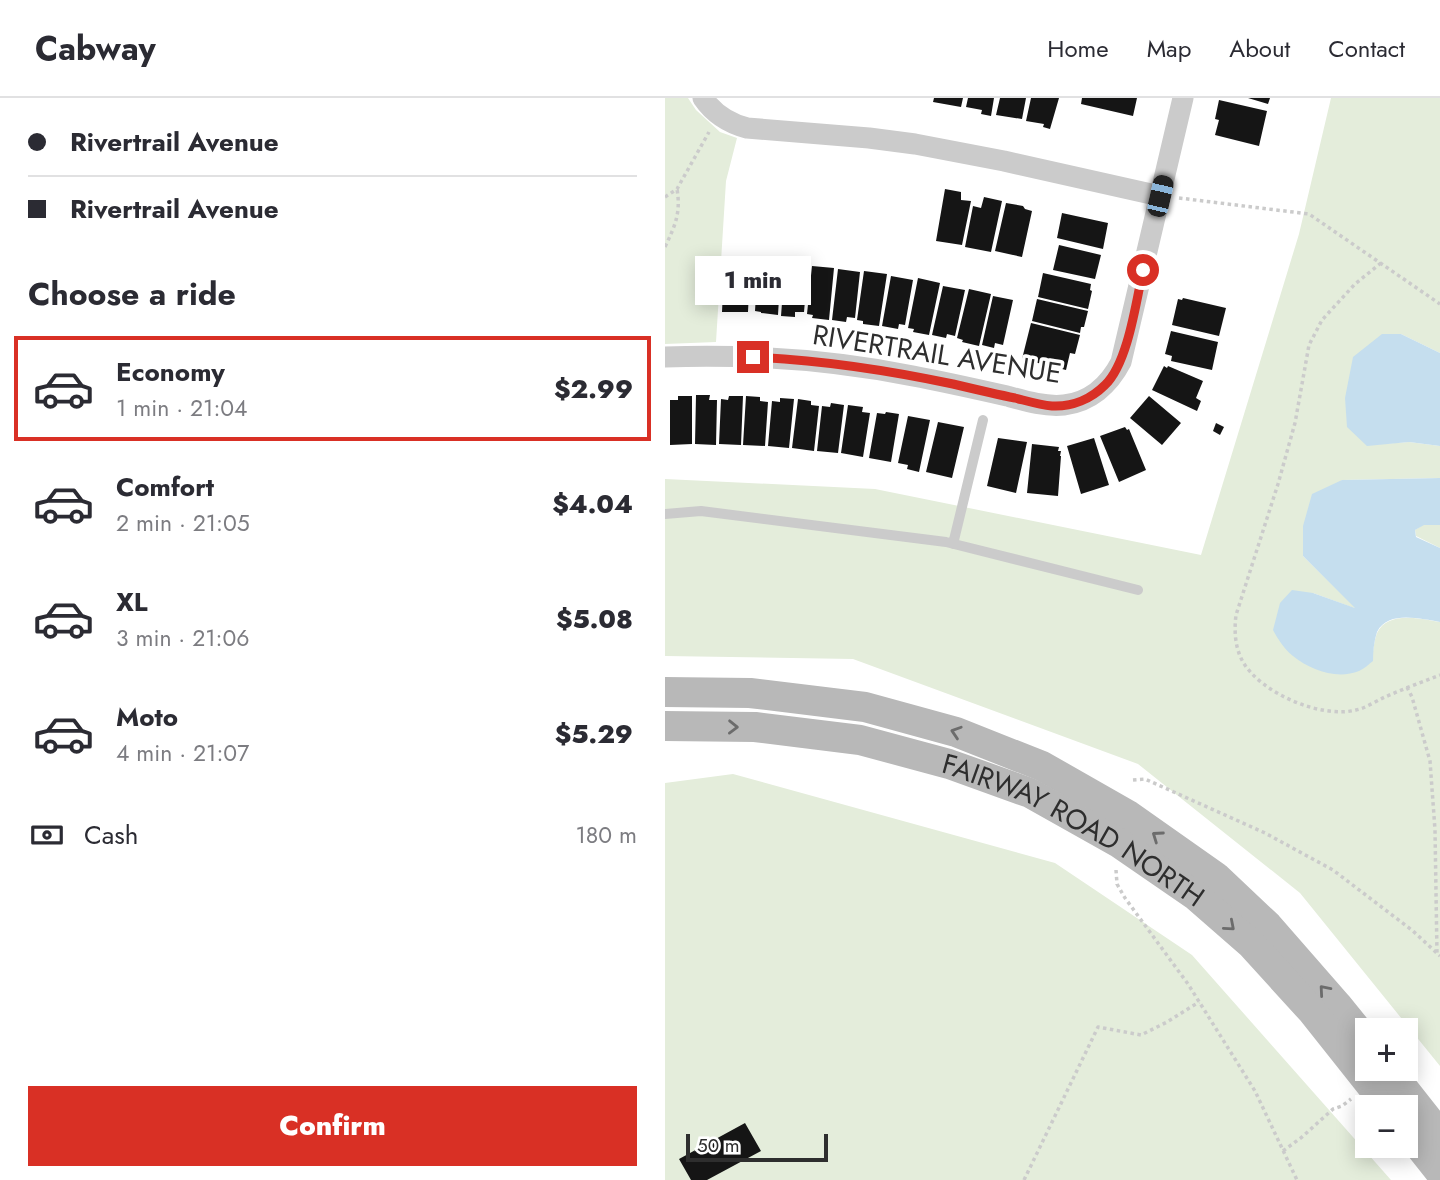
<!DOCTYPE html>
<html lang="en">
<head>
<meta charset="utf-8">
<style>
  :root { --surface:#fff; --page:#f2f2f3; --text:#2b2b33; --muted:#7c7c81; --line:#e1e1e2; --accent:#d93025 }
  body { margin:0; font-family:Jost,sans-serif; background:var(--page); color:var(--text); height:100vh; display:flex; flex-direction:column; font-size:26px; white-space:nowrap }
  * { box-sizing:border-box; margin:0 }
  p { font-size:23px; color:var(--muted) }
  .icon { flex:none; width:38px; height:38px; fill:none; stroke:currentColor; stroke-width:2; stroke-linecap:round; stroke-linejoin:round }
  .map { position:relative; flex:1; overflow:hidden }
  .details { display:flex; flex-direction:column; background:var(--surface); width:665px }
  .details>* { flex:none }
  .banner { display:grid; align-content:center; height:154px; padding:0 28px; background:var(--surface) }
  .controls { position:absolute; left:690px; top:920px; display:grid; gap:14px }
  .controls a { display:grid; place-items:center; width:63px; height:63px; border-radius:0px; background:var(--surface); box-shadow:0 4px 18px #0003; font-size:35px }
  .scale { position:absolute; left:21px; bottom:18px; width:142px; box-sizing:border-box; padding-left:7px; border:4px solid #2e2e2e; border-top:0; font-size:19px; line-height:24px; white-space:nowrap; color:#2e2e2e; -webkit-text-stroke:5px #fff; paint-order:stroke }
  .end { position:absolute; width:32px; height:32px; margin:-16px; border:9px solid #d93025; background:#fff; box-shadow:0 0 0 4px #fff }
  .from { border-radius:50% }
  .bubble { position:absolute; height:49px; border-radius:0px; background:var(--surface); box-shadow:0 4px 18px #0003; font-size:23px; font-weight:800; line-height:49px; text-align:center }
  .car { position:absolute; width:21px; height:42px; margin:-21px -10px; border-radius:9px; box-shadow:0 0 5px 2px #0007; background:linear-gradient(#222 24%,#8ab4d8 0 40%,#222 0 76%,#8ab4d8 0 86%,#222 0) }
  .banner b { display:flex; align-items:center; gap:24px; height:66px; font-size:26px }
  .banner b+b { border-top:2px solid var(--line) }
  .banner i { width:18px; height:18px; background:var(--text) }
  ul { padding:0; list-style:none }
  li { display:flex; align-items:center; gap:21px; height:105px; margin:0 14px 10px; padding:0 14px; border:4px solid transparent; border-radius:0px }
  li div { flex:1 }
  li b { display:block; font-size:26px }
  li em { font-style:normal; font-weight:800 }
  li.current { border-color:var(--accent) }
  li>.icon { width:63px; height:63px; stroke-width:1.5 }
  h2 { padding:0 28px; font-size:32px; line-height:84px }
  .pay { display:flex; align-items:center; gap:18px; height:77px; padding:0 28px; font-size:26px }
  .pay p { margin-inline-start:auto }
  .action { display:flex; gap:14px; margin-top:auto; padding:14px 28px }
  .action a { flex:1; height:80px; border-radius:0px; background:var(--accent); color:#fff; font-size:28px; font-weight:800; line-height:80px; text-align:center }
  header { display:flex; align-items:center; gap:42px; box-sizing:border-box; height:98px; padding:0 35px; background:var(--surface); border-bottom:2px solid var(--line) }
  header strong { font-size:33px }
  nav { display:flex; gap:38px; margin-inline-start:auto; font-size:24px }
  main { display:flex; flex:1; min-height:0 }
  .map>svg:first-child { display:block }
  .green { fill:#e4eddb }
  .water { fill:#c5deee }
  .building { fill:#151515 }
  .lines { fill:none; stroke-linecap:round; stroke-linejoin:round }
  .path { stroke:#cbcbcb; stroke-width:3.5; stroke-dasharray:3.5 3.5; stroke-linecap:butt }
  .service { stroke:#cbcbcb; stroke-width:10 }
  .minor { stroke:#cbcbcb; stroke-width:21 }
  .secondary { stroke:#b8b8b8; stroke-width:30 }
  .oneway { stroke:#6c6c6c }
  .route { stroke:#d93025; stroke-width:9 }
  .labels { text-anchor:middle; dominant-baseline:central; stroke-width:7; stroke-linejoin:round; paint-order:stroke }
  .street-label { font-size:28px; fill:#2e2e2e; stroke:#fff }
</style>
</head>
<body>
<header>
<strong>Cabway</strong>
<nav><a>Home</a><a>Map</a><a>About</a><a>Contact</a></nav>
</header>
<main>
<section class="details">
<div class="banner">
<b><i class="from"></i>Rivertrail Avenue</b>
<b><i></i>Rivertrail Avenue</b>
</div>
<h2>Choose a ride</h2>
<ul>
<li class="current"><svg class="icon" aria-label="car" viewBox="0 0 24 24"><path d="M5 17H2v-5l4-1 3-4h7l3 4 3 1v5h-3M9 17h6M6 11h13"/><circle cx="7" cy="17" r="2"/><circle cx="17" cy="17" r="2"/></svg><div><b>Economy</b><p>1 min · 21:04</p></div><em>$2.99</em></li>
<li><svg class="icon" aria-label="car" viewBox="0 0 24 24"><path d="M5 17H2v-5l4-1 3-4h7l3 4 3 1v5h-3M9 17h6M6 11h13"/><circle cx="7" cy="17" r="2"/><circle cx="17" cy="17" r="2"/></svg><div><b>Comfort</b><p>2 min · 21:05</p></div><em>$4.04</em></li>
<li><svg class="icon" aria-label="car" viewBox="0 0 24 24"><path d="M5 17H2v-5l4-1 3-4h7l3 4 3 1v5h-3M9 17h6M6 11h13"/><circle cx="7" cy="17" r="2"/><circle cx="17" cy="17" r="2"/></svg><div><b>XL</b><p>3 min · 21:06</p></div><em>$5.08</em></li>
<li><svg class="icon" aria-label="car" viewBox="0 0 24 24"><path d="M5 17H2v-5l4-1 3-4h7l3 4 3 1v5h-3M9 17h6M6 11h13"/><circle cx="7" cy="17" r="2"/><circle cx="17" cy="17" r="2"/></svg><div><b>Moto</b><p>4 min · 21:07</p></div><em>$5.29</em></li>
</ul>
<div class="pay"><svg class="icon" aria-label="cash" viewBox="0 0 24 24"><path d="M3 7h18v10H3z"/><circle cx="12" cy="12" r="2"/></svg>Cash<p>180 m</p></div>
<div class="action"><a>Confirm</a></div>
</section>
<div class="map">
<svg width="775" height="1082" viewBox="0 0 775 1082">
  <rect width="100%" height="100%" fill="#fff"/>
  <path class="green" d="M0,0h23l8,12 24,22 17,6 -11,43 -10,161 -51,2z
    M666,0h109v255l-39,-19 -34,111 42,-3 31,4v32l-98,2 -39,76 54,53 -44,-16 59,68c1,-10 2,-20 5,-28 11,-23 44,-14 63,-11v444l-140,-173 -162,-129 -285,-105 -188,-3v-177l210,10 326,66 98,-321z
    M759,426l16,1v23l-24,-12 -1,-6z
    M68,676l322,89 137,92 199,225h-726v-397z"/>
  <path class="water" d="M717,236h19l39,19v93l-31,-4 -42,4 -20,-19 -2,-29 8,-41z
    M775,380v47h-16l-9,5 1,7 24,11v74c-19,-3 -52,-12 -63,10 -3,9 -4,19 -4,29 -4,3 -9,8 -14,10 -22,9 -49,-1 -66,-15 -9,-7 -15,-17 -20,-26l7,-27 12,-13 21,3 42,15 -52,-52v-30l9,-32 30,-14z"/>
  <path class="building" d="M269,0h29l-2,9 -28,-5z
    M303,0h26l-3,18 -10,-2 1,-4 -16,-3z
    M335,0h26l-4,21 -26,-4z
    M366,0h28l-9,31 -7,-2 1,-3 -18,-3z
    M417,0h55l-4,18 -52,-12z
    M583,0h22l-2,6z
    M554,2l48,11 -8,35 -44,-11 4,-15 -4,-1z
    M280,91l16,3v8l10,1 -9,44 -26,-4z
    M319,99l18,4 -11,51 -26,-5 8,-41 8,2z
    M341,105l17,3 2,3 7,2 -10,46 -27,-6z
    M397,115l46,10 -5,26 -46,-11z
    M394,147l42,10 -6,24 -42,-9z
    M93,164l23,2 -3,51 -17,-2v-1l-6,-1z
    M120,166l23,2 -4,46h-9v5l-14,-1z
    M147,168l22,2 -5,52 -17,-2 1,-3 -6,-1z
    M59,170l26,1 -2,43h-26z
    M173,171l22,3 -5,46 -8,-1 -1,5 -14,-2z
    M199,173l23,3 -8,52 -16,-2v-3l-6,-1z
    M378,175l48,11 -1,6 2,1 -4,18 -50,-12z
    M226,178l22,4 -8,45 -6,-1 -1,5 -16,-3z
    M253,180l22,5 -11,52 -16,-3 1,-3 -6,-1z
    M278,188l22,4 -10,46 -8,-2 -1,4 -14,-3z
    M304,191l22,5 -12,52 -17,-4 1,-2 -6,-2z
    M328,198l20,4 -10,45 -8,-2 -1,5 -12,-3z
    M518,200l43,10 -7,28 -47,-11 6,-26 4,1z
    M372,201l51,12 -4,16h-3l-1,6 -48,-12z
    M366,225l49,12 -5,19 -5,-1 -4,17 -44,-11z
    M506,233l47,11 -6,28 -41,-9 1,-5 -7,-2z
    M499,268l3,2 1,-2 35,15 -7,17 5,3 -4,10 -45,-21z
    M31,297h14l-1,5h8l-1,45 -21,-1z
    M13,298h14v48l-22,1v-45h8z
    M64,298h14l-2,49 -22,-1 2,-45 7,1z
    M81,298l14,1v4l8,1 -3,44 -22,-1z
    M484,298l32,27 -19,22 -32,-27z
    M115,300l14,1 -5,49 -21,-2 4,-45 8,1z
    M133,301l13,2v4l8,1 -5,45 -22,-3z
    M166,305l13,2 -6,48 -21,-2 5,-45 8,1z
    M183,307l15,2 -1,5 8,1 -7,44 -22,-4z
    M221,314l13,2 -8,48 -22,-4 8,-45 8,1z
    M243,318l22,4 -11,52 -12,-3 1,-4 -10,-2z
    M273,324l26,5 -12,51 -26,-6z
    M551,325l8,4 -4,8 -7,-4z
    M460,329l2,3 2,-1 17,41 -27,12 -19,-46z
    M333,340l29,4 -11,51 -29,-7z
    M429,340l15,47 -28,9 -14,-48z
    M367,346l27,3 -1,4h3l-1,5h1l-3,40 -31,-3z
    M80,1025l16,28 -54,29h-16l-12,-21z"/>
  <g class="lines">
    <path class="path" d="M0,99l12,-8 32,-57
      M514,100l130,16 131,90
      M0,149c10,-21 16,-34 12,-58
      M716,165l-26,21 -33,36 -13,25 -14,78 -17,61 -42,131c-2,16 -1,33 7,47 18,31 78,57 113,48 10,-2 20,-9 29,-13 18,-8 37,-15 55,-22
      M742,589l5,10 18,64 5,69 2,124
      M468,682l12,-1 120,54 68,37 80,61 27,25
      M451,772l1,14 8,14 63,86 67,107 42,89
      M618,1053l19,-14 31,-28 9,-3 9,-7
      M359,1082l74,-153 43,8 26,-13 32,-20"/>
    <path class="service" d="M0,416l36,-3 245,31 192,48
      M288,446l30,-124"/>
    <path class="minor" d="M38,0c11,16 25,25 44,30l122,10 46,6 89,17 156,35
      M0,259c83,-3 167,3 248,19 32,6 63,13 94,20 18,5 38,11 57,9 26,-3 45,-20 57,-43l62,-264"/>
    <g class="secondary">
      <path d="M0,594l85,1 115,14 91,25 86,34 86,49 88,62 52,49 69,79 30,37"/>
      <path id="s1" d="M0,628l90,1 105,13 89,24 81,29 89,50 77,53 55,48 61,67 77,97"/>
      <path d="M723,971l52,66"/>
      <path d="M740,1030l35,44"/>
    </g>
  </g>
  <defs><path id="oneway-chevron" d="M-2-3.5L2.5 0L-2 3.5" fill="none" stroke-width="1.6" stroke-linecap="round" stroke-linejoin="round" transform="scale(1.75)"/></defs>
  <g class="oneway">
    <use href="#oneway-chevron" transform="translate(68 629) rotate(1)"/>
    <use href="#oneway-chevron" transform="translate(291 634) rotate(-162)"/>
    <use href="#oneway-chevron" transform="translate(492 738) rotate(-145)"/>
    <use href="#oneway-chevron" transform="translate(565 828) rotate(41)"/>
    <use href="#oneway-chevron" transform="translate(659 892) rotate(-131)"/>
  </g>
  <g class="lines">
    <path class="route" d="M88,259c67,3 134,13 200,27 21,5 42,10 62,14 12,3 25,7 37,8 20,1 39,-7 53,-21 23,-22 31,-83 38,-115"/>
  </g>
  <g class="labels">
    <g class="street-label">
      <text transform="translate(272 256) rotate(9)">RIVERTRAIL AVENUE</text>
      <text stroke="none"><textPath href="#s1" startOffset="429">FAIRWAY ROAD NORTH</textPath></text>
    </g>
  </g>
</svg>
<div class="controls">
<a>+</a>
<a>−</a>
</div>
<div class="scale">50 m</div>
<i class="end from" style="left:478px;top:172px"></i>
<i class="end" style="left:88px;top:259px"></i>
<div class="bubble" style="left:30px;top:158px;width:116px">1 min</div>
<i class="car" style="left:495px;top:98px;rotate:13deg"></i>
</div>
</main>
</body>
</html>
